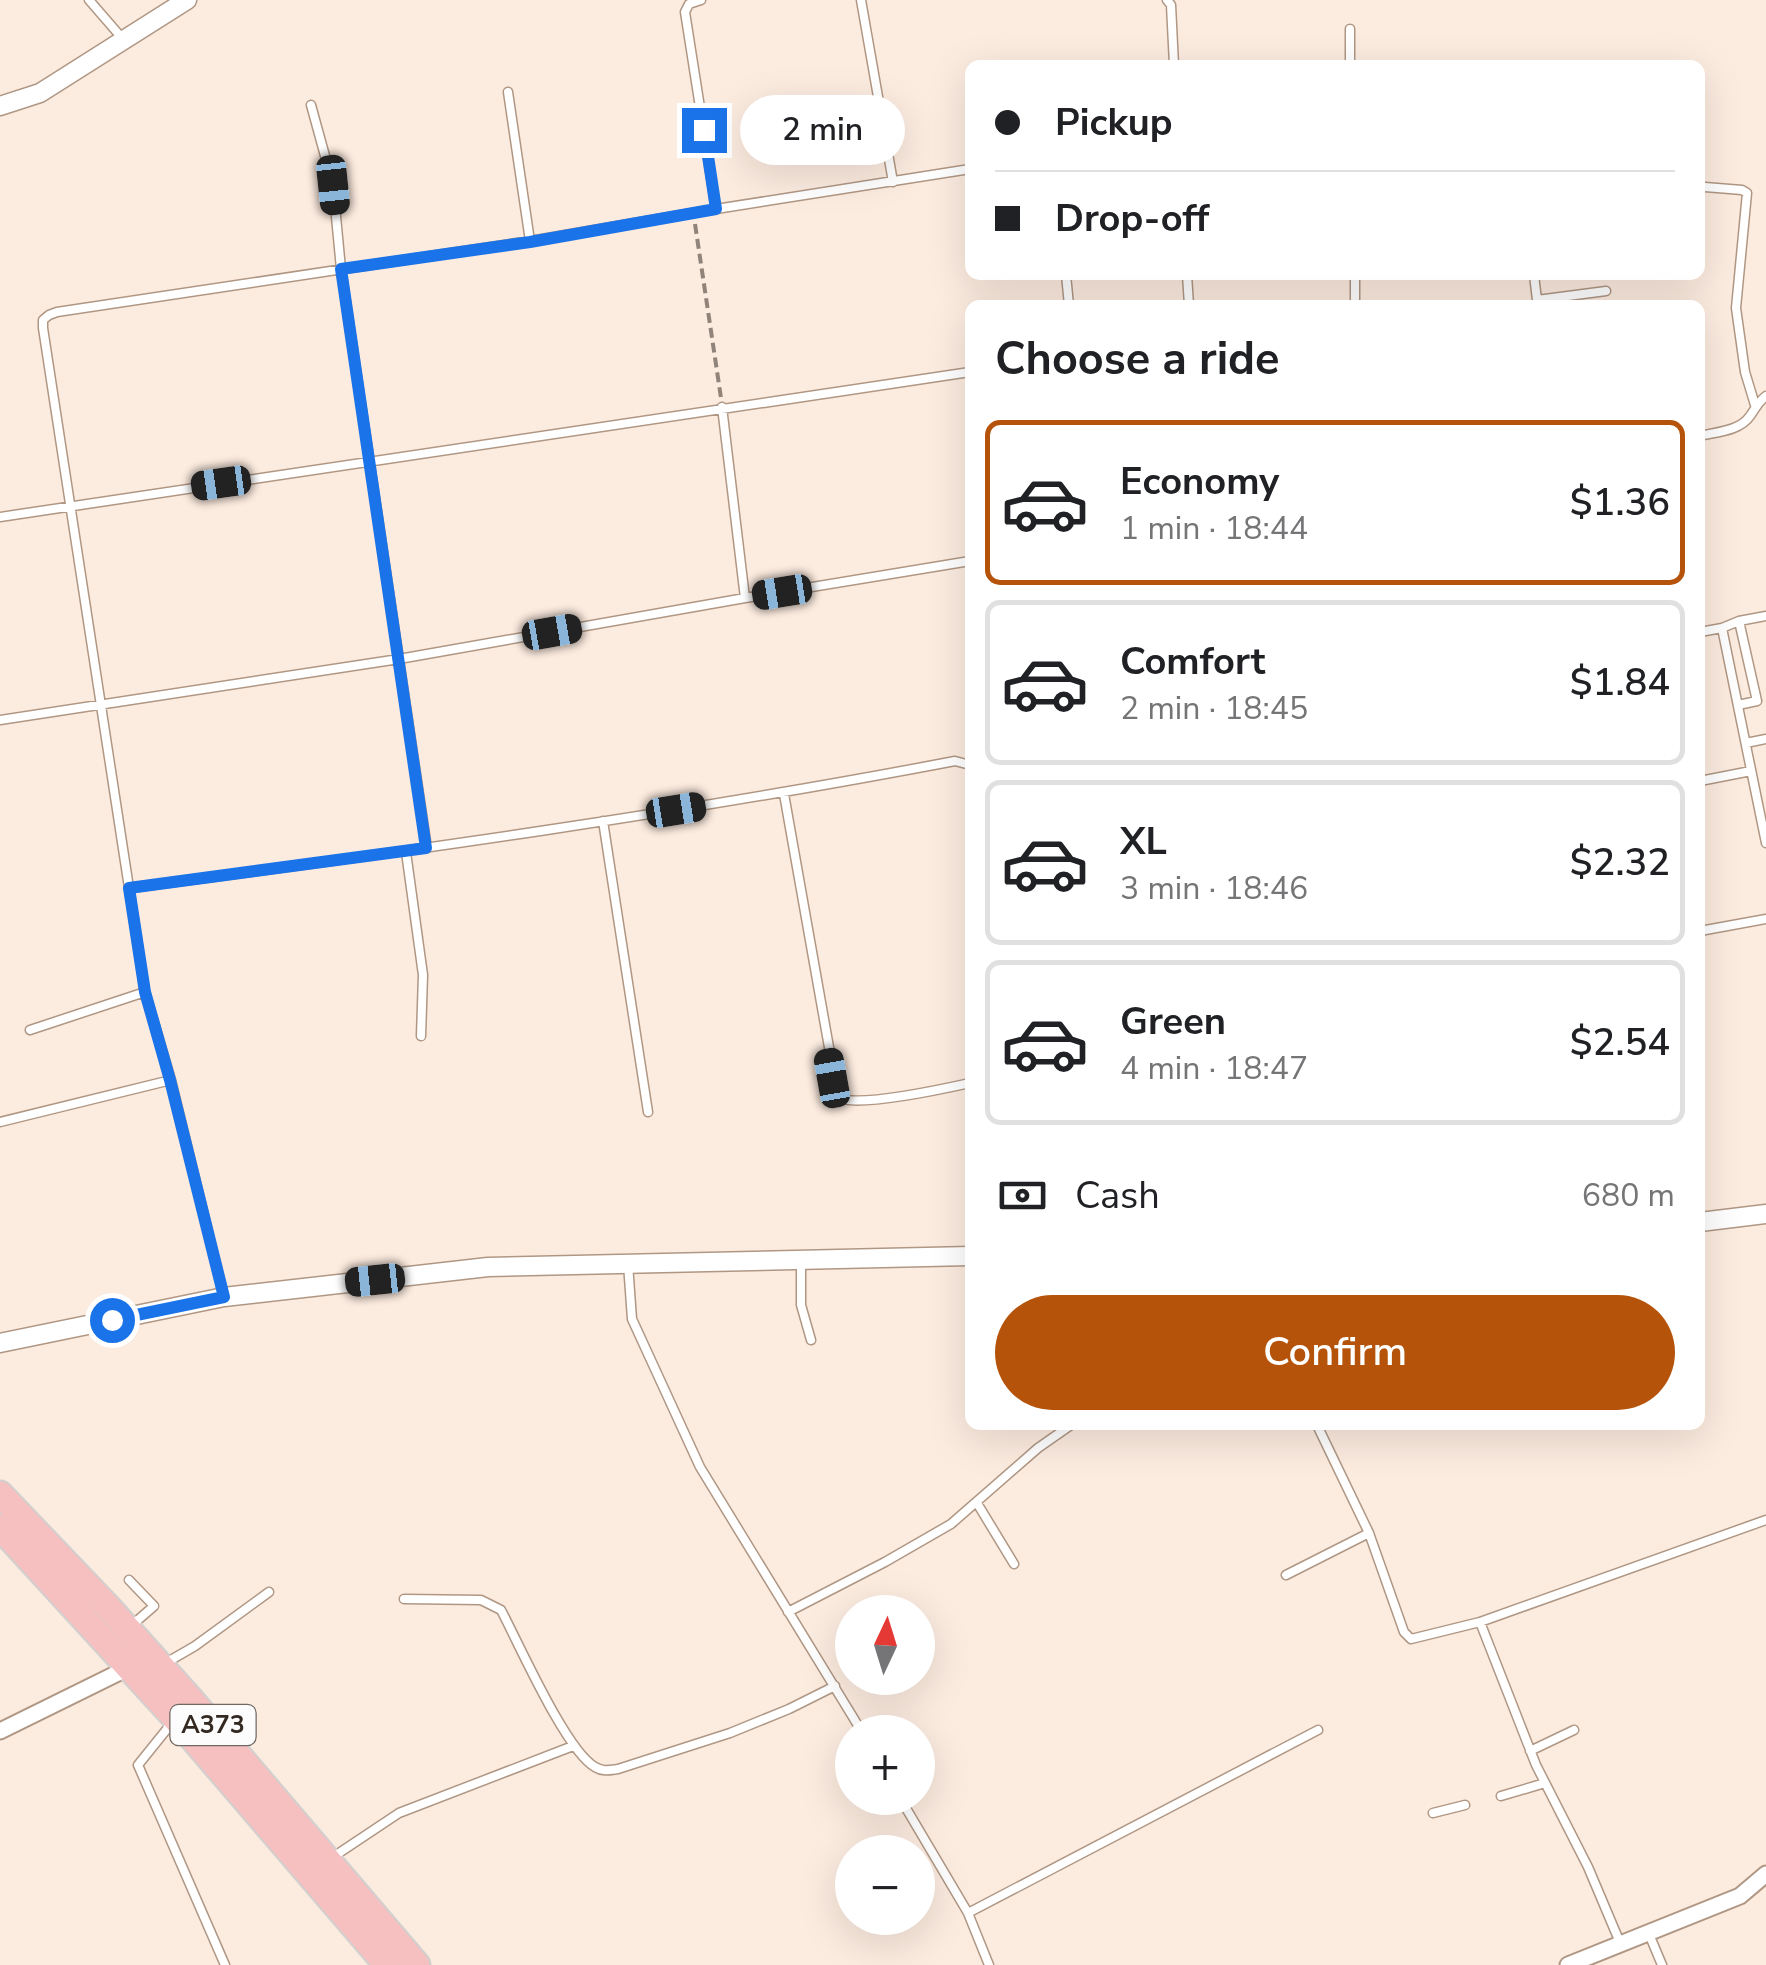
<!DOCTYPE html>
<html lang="en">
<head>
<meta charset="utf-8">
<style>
  :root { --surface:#fff; --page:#f2f2f2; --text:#202124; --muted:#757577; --line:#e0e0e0; --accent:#b45309 }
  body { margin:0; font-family:"Nunito Sans",sans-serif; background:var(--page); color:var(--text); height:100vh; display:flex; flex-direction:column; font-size:38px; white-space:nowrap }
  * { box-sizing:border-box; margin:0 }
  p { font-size:32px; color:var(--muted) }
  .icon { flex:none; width:55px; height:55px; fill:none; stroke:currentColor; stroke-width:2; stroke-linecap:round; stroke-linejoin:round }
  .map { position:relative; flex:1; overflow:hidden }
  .side { position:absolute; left:965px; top:300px; width:740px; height:1130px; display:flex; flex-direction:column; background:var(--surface); border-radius:15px; box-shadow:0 10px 40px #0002 }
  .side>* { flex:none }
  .guide { position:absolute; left:965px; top:60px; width:740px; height:220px; border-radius:15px; box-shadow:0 10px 40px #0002; display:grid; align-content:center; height:220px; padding:0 30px; background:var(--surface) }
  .needle { width:65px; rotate:4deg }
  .tools { position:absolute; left:835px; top:1595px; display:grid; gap:20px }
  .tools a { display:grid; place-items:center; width:100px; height:100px; border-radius:50%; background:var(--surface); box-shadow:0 10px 40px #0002; font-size:50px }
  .end { position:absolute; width:45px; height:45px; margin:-22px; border:12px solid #1a73e8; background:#fff; box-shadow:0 0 0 5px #fff }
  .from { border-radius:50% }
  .bubble { position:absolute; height:70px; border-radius:35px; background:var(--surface); box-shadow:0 10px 40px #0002; font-size:32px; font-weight:600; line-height:70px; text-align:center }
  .car { position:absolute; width:30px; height:60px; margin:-30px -15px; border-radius:12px; box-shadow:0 0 8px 2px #0007; background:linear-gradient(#222 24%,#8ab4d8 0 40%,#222 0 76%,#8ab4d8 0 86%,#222 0) }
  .guide b { display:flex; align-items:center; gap:35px; height:95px; font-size:38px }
  .guide b+b { border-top:2px solid var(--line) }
  .guide i { width:25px; height:25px; background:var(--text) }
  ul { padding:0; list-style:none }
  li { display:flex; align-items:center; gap:30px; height:165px; margin:0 20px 15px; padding:0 10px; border:5px solid var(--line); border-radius:15px }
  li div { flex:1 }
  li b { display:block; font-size:38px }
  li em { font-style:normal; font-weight:600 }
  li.current { border-color:var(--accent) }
  li>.icon { width:90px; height:90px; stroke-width:1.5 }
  h2 { padding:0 30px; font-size:45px; line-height:120px }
  .pay { display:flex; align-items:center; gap:25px; height:110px; padding:0 30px; font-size:38px }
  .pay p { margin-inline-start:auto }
  .action { display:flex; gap:20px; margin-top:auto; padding:20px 30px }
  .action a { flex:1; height:115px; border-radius:60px; background:var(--accent); color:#fff; font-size:40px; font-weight:600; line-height:115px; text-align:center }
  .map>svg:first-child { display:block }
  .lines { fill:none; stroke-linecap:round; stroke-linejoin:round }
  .service-casing { stroke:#b09784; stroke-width:11 }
  .minor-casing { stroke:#b09784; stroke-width:19 }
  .tertiary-casing { stroke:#b09784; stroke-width:21 }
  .trunk-casing { stroke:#d2d0ce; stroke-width:29 }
  .path { stroke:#908379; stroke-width:4; stroke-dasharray:10 5; stroke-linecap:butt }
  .service { stroke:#fff; stroke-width:8 }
  .minor { stroke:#fff; stroke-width:15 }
  .tertiary { stroke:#fff; stroke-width:18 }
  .trunk { stroke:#f6bfc0; stroke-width:25 }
  .route { stroke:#1a73e8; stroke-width:12 }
  .labels { text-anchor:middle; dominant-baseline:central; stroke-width:10; stroke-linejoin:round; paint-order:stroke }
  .shield { fill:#fcfcfc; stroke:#6f6863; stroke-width:2.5 }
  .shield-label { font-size:25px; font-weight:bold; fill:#332921 }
</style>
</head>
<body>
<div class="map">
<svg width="1766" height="1965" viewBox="0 0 1766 1965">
  <rect width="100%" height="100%" fill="#fcebdf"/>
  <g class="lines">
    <defs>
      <path id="service" d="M89,0l33,38
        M701,0l-12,4 -4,8 31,197
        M861,0l32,182
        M1167,0l4,5 3,60
        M1350,29v36
        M508,92l22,149
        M311,105l22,80 8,84 86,579
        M1705,187l37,3 5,3 -11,115 9,64 10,33
        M1066,275l3,30
        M1187,275l2,30
        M1355,275v30
        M1534,275l3,25
        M1538,305l-1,-5 69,-9
        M722,407l23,191
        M1700,436c16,-4 40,-5 50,-20 6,-8 7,-13 16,-20
        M0,517l970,-145
        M1722,628l17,-7 27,-5
        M1700,632l22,-4 44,215
        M1738,705l19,-4 -18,-80
        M0,720l399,-61 346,-61 225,-37
        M1746,743l20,-4
        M1700,781l51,-10
        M784,794l54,304c23,9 105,-9 132,-15
        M603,821l45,291
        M406,852l17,123 -2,61
        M129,888c277,-36 553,-75 826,-127l15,4
        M1700,931l66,-12
        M30,1030l115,-38
        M0,1122l171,-42
        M801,1263v42l10,35
        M628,1264l4,55 68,148 162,265
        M224,1297l-53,-217 -26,-88 -102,-664v-8l6,-5 8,-3 473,-71 186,-32 254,-40
        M1317,1425l52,108 35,99 7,7 69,-17 286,-102
        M977,1503l37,61
        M1286,1575l83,-42
        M129,1580l25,26 -23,20
        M404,1599l77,1 20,10c18,34 65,141 94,157 8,5 15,3 23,2l112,-36 59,-24 46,-23
        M788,1612l97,-50 66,-38 87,-76 33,-23
        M1480,1622l56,143 52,102 33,78
        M164,1664l31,-18 74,-54
        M171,1724l-33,41 87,200
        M1530,1751l44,-21
        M1501,1796l44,-13
        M900,1798l68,115 350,-183
        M1433,1813l32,-8
        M333,1857l66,-44 174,-67
        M968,1913l21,52
        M1649,1934l13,31"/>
      <path id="minor" d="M0,1731l130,-64
        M1568,1965l172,-69 26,-22"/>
      <path id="tertiary" d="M0,106l40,-13 147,-93
        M1700,1222l66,-8
        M0,1343l224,-46 264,-30 482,-11"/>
      <path id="trunk" d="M0,1494l108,113 85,95 224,263
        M0,1527l176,192 211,246"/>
    </defs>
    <use href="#service" class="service-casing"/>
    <use href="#minor" class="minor-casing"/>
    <use href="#tertiary" class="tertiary-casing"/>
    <use href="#trunk" class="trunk-casing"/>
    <path class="path" d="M695,224l26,174"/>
    <use href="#service" class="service"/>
    <use href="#minor" class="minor"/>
    <use href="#tertiary" class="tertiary"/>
    <use href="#trunk" class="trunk"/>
  </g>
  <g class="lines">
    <path class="route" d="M112,1320l112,-23 -54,-217 -25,-88 -16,-104 297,-40 -85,-579 189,-27 186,-33 -12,-79"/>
  </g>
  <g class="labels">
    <rect class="shield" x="170.5" y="1705" width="85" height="40" rx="8"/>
    <g class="shield-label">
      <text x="213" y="1725">A373</text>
    </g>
  </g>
</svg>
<div class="tools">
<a><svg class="needle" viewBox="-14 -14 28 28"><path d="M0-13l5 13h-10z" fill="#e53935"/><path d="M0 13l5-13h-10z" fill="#757577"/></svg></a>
<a>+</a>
<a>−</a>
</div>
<i class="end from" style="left:112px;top:1320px"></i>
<i class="end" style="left:704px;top:130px"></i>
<div class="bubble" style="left:740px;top:95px;width:165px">2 min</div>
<i class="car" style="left:333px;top:185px;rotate:174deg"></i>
<i class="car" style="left:221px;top:483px;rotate:262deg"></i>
<i class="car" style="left:782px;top:592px;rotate:261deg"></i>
<i class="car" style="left:552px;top:632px;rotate:80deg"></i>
<i class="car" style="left:676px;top:810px;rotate:81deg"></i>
<i class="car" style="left:832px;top:1078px;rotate:350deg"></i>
<i class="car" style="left:375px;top:1280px;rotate:264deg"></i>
<div class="guide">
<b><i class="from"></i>Pickup</b>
<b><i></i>Drop-off</b>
</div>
<section class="side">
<h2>Choose a ride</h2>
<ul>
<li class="current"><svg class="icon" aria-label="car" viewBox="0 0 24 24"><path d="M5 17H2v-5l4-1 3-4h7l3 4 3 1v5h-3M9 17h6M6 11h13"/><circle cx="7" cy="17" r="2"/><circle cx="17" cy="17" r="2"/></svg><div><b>Economy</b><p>1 min · 18:44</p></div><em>$1.36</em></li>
<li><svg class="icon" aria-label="car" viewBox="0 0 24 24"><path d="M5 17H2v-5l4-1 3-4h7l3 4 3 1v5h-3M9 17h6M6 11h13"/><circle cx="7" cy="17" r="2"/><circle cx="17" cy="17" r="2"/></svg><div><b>Comfort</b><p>2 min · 18:45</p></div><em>$1.84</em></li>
<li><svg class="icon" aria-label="car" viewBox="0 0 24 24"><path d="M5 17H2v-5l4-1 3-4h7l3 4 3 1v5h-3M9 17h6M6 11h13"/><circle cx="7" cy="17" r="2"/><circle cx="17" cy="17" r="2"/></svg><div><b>XL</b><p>3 min · 18:46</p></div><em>$2.32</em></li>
<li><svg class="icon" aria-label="car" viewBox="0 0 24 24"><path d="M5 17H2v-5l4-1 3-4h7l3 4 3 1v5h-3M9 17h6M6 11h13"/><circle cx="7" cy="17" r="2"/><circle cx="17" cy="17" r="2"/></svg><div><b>Green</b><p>4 min · 18:47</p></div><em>$2.54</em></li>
</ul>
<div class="pay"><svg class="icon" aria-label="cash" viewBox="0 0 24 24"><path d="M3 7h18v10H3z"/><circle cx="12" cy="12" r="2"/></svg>Cash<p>680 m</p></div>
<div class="action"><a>Confirm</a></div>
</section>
</div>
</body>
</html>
